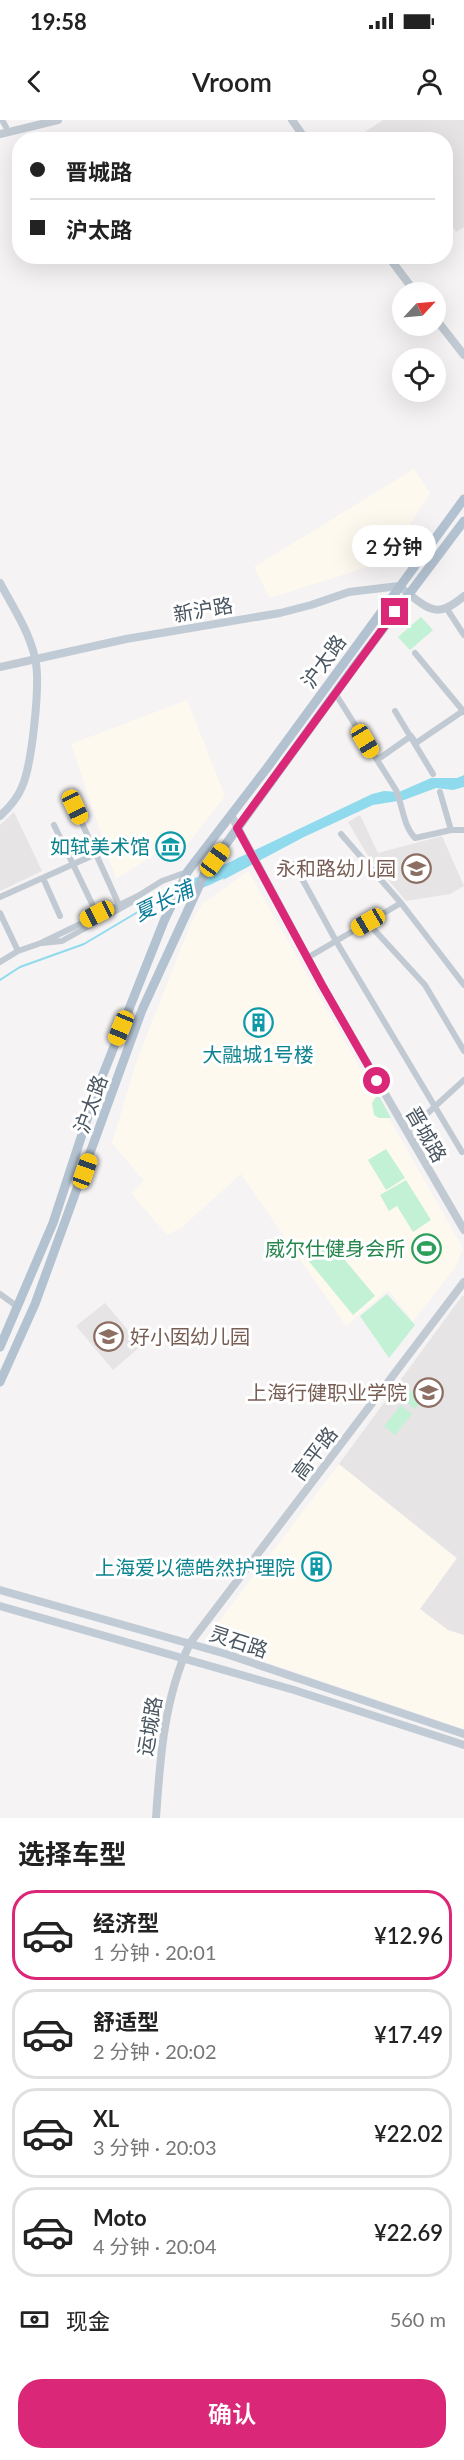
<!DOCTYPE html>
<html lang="zh">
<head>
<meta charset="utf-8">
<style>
  :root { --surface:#fff; --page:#f2f2f2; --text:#222; --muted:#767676; --line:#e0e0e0; --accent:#db2777 }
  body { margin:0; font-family:Lato,"Noto Sans SC",sans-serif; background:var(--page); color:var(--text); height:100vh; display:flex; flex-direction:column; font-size:22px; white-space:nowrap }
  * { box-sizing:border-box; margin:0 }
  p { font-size:20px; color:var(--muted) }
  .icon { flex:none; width:33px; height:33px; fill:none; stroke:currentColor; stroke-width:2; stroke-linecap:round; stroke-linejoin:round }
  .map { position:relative; height:1698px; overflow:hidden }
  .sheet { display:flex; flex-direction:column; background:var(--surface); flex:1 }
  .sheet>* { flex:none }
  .hud { position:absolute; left:12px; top:12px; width:441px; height:132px; border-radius:24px; box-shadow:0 6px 24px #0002; display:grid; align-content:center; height:132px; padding:0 18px; background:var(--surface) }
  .needle { width:39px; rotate:64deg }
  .controls { position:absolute; left:392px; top:162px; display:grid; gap:12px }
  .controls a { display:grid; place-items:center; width:54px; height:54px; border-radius:50%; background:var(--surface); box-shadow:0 6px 24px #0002; font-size:30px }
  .end { position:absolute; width:27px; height:27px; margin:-14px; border:8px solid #db2777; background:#fff; box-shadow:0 0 0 3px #fff }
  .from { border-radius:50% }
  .bubble { position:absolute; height:42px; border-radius:21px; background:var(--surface); box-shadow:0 6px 24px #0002; font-size:20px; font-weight:600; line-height:42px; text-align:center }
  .car { position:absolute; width:18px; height:36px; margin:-18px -9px; border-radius:8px; box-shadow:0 0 4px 2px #0007; background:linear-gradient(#f5c518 24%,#345 0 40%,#f5c518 0 76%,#345 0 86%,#f5c518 0) }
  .hud b { display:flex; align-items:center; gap:21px; height:57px; font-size:22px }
  .hud b+b { border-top:2px solid var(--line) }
  .hud i { width:15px; height:15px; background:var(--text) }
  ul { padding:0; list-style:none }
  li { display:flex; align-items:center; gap:18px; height:90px; margin:0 12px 9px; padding:0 6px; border:3px solid var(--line); border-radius:24px }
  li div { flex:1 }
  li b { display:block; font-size:22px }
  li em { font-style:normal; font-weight:600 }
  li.selected { border-color:var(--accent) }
  li>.icon { width:54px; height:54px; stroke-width:1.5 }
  h2 { padding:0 18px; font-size:27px; line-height:72px }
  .pay { display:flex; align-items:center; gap:15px; height:66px; padding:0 18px; font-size:22px }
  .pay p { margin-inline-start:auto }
  .action { display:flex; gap:12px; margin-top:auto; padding:12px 18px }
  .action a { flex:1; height:69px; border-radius:24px; background:var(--accent); color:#fff; font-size:24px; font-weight:600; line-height:69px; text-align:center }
  .status { display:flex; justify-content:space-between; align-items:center; height:42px; padding:0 30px; background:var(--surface); direction:ltr }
  .status svg { height:16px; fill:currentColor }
  header { display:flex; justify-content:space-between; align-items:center; height:78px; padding:0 18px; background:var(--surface); font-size:27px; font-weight:600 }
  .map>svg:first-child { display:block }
  .commercial { fill:#fdf9ef }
  .education { fill:#e6e4e5 }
  .green { fill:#c3f1d5 }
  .water { fill:#90daee }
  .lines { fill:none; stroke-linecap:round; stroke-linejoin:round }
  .stream { stroke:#90daee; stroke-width:2 }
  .river { stroke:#90daee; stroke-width:12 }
  .minor { stroke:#c1cad2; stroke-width:6 }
  .tertiary { stroke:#c1cad2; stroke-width:8 }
  .secondary { stroke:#c1cbd6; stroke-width:8 }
  .primary { stroke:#b3c2d1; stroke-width:9 }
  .route { stroke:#db2777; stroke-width:8 }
  .labels { text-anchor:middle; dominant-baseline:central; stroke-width:6; stroke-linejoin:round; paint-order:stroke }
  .street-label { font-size:20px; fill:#4a5661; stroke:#fff }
  .culture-label { font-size:20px; fill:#0d838f; stroke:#fff; text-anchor:end }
  .education-label { font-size:20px; fill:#785e54; stroke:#fff; text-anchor:end }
  .leisure-label { font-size:20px; fill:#27864d; stroke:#fff; text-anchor:end }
  .water-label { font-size:21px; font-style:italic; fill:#0c7c9b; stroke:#fff }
</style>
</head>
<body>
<div class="status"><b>19:58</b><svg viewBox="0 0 49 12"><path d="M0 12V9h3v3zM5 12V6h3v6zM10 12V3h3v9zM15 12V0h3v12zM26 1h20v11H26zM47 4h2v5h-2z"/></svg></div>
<header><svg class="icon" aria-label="back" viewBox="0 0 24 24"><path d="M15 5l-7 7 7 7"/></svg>Vroom<svg class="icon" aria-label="person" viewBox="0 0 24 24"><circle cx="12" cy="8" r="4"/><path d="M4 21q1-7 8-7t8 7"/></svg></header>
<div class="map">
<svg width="464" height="1698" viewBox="0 0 464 1698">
  <rect width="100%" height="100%" fill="#f5f3f3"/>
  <path class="commercial" d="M414,349l16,24 -44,68 -116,37 -16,-31z
    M187,580l38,96 -49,64 -13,-11 -47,30 -45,-135z
    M248,751l215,377 -8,20 -42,53 -25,-31 -42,36 -105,-152 -60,54 -14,7 -36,-42 13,-12 -32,-38 25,-83 54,-137 11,-19z
    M339,1344l118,95 -9,71 16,5v94l-260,-88z"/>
  <path class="education" d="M383,0h81v107l-8,5 -10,-15v-77l-92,-1z
    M14,692l28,59 -42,20v-66z
    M360,695l18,38 64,-17 22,50 -14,8 -44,7 -38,-45 -20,-34z
    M462,1176h2v339l-16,-5 -28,-21 37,-51 -118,-94z
    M105,1183l36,43 -28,24 -37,-44z"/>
  <path class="green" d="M421,497l12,13 -23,20 -12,-13z
    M378,974l13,24h-12l-5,-3 -2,-12z
    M386,1029l19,29 -19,12 -18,-30z
    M406,1060l25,40 -18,12 -16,-26 -8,5 -9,-16z
    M329,1121l46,55 -22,19 -46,-56z
    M387,1174l28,31 -26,33 -29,-42z
    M421,1259l11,9 -17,21 -11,-9z
    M401,1285l11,9 -17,21 -11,-9z"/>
  <path class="water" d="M464,655v12l-11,3 -17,-2 -32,12 -31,5 -69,32 -81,43 13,-21 136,-65 12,-3 15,1 32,-14h26z"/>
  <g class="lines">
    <path class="stream" d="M0,860l20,-13 64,-23 79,-47"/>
    <path class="river" d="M163,777l43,-17 38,-18"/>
    <path class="minor" d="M2,0l4,7
      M447,489l17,26
      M415,533l49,59
      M335,573l61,97c7,17 7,35 19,48l36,-8h13
      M395,591l38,63
      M377,640l34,-24 5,7 47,-32
      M440,672l11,38
      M72,681l47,104
      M54,705l43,89
      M341,714l60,69
      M294,744l42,77 126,211
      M43,758l17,38
      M0,777l96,-43
      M0,793l18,38
      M368,803l57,62 39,66
      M42,823l20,-2 70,-39
      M307,838l94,-55 63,82
      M0,842l18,-11 23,-8 97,-47 24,-15 25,-9
      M407,1012l57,-52
      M0,1174l18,13"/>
    <path class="tertiary" d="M292,0l14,20
      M0,14l58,-14
      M388,136l27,36
      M435,198l29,37
      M409,474c23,19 31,22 55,2
      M0,547l36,-8
      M231,695l91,170 142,245
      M156,1698c4,-60 8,-120 34,-175l274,-361"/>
    <path class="secondary" d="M0,463c13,24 29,48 35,75 6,24 -3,106 -13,129 -5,12 -12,20 -22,29
      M36,539l90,-20 154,-26 31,-8 38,-13 50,-6 10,8
      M0,1470l226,64 238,80
      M0,1486l294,84 170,55"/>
    <path class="primary" d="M0,1227l53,-124 43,-131 68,-171 24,-50 79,-103 197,-269
      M0,1262l35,-78 107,-294 63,-137 150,-207 109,-145"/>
  </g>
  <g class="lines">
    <path class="route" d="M377,961l-55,-96 -85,-157 158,-216"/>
  </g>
  <defs>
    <symbol id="museum-ring" viewBox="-11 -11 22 22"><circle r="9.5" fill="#fff" stroke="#0f9aa8" stroke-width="1.5"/><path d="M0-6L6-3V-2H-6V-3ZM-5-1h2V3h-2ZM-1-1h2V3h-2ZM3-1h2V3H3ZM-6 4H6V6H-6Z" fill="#0f9aa8"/></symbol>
    <symbol id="school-ring" viewBox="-11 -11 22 22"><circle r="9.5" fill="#fff" stroke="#8d6e63" stroke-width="1.5"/><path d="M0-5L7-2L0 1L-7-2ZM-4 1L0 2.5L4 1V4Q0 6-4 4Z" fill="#8d6e63"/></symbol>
    <symbol id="building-ring" viewBox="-11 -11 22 22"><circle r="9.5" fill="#fff" stroke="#0f9aa8" stroke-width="1.5"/><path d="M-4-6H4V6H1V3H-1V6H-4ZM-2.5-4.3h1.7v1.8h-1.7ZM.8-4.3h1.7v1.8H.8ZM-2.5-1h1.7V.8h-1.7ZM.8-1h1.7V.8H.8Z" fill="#0f9aa8"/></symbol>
    <symbol id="stadium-ring" viewBox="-11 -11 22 22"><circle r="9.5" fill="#fff" stroke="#2e9e5b" stroke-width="1.5"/><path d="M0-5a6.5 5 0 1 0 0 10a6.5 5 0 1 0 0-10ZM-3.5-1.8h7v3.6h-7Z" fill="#2e9e5b"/></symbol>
  </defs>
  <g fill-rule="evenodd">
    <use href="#museum-ring" x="154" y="710" width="33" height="33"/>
    <use href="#school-ring" x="400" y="732" width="33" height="33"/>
    <use href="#building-ring" x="242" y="886" width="33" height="33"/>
    <use href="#stadium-ring" x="410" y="1112" width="33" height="33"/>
    <use href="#school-ring" x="92" y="1200" width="33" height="33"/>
    <use href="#school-ring" x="412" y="1256" width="33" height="33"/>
    <use href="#building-ring" x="300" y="1430" width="33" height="33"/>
  </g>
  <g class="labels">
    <g class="street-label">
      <text transform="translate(203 489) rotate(-10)">新沪路</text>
      <text transform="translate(323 541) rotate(-54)">沪太路</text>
      <text transform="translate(90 984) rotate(-70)">沪太路</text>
      <text transform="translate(427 1014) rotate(60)">晋城路</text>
      <text transform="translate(314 1333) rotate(-53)">高平路</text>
      <text transform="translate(239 1521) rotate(18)">灵石路</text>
      <text transform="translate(149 1606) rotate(-80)">运城路</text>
    </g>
    <g class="culture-label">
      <text x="150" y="726">如轼美术馆</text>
      <text x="258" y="934" text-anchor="middle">大融城1号楼</text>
      <text x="295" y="1447">上海爱以德皓然护理院</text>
    </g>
    <g class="education-label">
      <text x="396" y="748">永和路幼儿园</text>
      <text x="130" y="1216" text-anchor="start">好小囡幼儿园</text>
      <text x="407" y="1272">上海行健职业学院</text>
    </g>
    <g class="leisure-label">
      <text x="405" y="1128">威尔仕健身会所</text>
    </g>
    <g class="water-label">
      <text transform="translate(163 780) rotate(-26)">夏长浦</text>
    </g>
  </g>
</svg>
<div class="controls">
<a><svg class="needle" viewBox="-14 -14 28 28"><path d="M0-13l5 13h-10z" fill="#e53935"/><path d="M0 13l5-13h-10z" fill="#767676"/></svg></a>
<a><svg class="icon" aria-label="locate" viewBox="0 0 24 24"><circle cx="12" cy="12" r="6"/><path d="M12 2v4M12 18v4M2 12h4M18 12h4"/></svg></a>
</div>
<i class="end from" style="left:377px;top:961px"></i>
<i class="end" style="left:395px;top:492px"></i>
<div class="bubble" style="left:352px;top:405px;width:84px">2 分钟</div>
<i class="car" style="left:365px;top:621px;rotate:149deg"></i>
<i class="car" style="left:75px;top:687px;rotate:155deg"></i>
<i class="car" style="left:215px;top:740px;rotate:36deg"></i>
<i class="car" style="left:97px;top:794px;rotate:243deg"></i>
<i class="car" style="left:368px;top:802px;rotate:240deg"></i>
<i class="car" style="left:121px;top:908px;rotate:202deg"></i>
<i class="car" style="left:85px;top:1051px;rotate:20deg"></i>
<div class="hud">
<b><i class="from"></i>晋城路</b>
<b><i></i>沪太路</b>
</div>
</div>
<section class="sheet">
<h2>选择车型</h2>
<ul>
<li class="selected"><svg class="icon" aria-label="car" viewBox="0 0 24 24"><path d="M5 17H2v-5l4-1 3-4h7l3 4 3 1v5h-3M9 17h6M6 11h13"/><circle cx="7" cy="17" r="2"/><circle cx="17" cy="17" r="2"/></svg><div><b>经济型</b><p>1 分钟 · 20:01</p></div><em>¥12.96</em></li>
<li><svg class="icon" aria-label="car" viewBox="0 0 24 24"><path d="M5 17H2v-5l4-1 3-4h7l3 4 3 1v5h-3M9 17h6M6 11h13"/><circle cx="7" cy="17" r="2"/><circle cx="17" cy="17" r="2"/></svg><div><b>舒适型</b><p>2 分钟 · 20:02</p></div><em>¥17.49</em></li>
<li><svg class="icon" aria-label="car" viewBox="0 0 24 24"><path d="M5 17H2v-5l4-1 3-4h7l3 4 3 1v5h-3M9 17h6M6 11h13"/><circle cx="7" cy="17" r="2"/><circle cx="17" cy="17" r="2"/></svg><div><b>XL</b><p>3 分钟 · 20:03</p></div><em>¥22.02</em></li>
<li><svg class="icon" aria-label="car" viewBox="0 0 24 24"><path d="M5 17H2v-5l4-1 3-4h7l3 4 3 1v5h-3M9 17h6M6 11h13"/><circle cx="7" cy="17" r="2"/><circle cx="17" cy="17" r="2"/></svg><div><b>Moto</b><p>4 分钟 · 20:04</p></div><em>¥22.69</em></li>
</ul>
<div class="pay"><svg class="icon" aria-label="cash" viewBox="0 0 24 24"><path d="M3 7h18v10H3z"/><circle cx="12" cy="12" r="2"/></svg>现金<p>560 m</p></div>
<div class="action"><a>确认</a></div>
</section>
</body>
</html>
